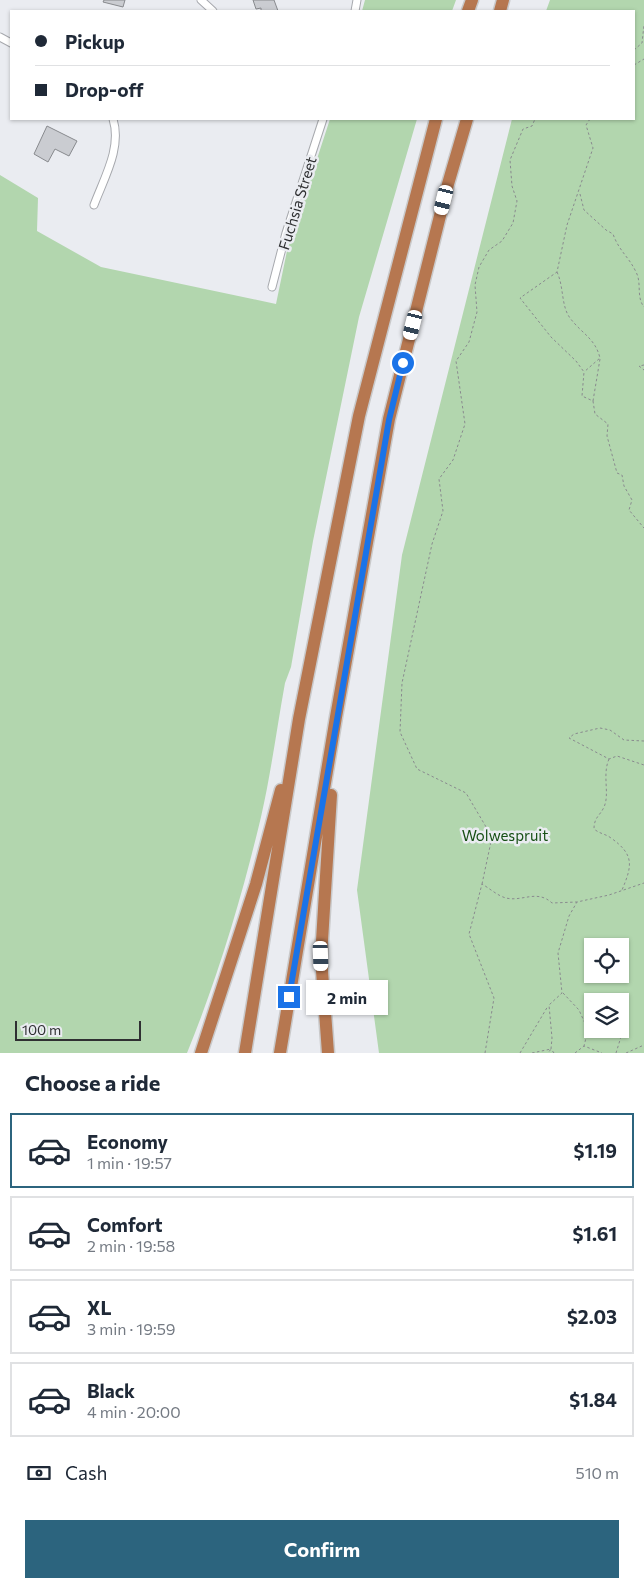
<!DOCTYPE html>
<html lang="en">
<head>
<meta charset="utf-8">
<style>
  :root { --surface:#fff; --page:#f6f6f7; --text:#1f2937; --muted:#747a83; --line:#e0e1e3; --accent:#2c647e }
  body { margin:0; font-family:Commissioner,sans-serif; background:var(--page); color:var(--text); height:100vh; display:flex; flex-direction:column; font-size:19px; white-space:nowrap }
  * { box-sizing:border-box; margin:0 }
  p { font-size:16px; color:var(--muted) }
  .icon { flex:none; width:28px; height:28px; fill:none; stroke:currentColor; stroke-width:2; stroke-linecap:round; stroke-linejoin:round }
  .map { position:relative; height:1053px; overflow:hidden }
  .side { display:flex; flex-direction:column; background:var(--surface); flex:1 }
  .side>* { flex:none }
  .top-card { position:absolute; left:10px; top:10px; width:625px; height:110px; border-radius:0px; box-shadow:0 1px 4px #0004; display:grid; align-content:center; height:110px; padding:0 25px; background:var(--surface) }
  .controls { position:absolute; left:584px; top:938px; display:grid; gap:10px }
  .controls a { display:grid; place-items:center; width:45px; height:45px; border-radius:0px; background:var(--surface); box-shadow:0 1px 4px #0004; font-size:25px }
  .scale { position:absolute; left:15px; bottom:12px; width:126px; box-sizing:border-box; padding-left:5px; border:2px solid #2f3032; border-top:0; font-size:14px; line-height:18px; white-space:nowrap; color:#2f3032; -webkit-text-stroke:4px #eaecf1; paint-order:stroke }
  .end { position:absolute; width:22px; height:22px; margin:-11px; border:6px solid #1a73e8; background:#fff; box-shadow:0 0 0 2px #fff }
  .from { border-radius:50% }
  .bubble { position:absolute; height:35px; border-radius:0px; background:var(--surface); box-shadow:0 1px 4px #0004; font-size:16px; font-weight:700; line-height:35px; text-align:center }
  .car { position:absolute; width:15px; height:30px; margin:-15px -8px; border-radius:6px; box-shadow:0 0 4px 1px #0007; background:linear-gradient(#fff 24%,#345 0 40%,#fff 0 76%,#345 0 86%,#fff 0) }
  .top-card b { display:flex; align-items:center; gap:18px; height:48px; font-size:19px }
  .top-card b+b { border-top:1px solid var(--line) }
  .top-card i { width:12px; height:12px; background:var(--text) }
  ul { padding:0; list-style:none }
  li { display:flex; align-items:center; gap:15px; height:75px; margin:0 10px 8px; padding:0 15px; border:2px solid var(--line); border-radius:0px }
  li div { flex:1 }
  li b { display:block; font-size:19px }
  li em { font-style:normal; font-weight:700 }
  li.selected { border-color:var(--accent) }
  li>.icon { width:45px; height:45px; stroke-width:1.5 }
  h2 { padding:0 25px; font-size:22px; line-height:60px }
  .pay { display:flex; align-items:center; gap:12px; height:55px; padding:0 25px; font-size:19px }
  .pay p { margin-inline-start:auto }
  .primary-button { display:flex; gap:10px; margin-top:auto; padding:10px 25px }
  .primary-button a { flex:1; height:58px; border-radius:0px; background:var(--accent); color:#fff; font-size:20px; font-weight:700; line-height:58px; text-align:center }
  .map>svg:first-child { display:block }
  .green { fill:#b2d6ae; fill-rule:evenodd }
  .building { fill:#caccd1; stroke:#888a8e }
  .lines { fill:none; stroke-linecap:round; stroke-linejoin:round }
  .street-casing { stroke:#a7a9ae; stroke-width:9 }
  .highway-casing { stroke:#c9c9ca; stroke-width:15 }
  .path { stroke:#898a8e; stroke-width:1; stroke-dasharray:2.5 2.5; stroke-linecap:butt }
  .street { stroke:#fff; stroke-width:7 }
  .highway { stroke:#b67750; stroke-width:12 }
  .route { stroke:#1a73e8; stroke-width:6 }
  .labels { text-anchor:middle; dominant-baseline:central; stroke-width:5; stroke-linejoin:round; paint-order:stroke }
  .street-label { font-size:15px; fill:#2f3032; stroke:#eaecf1 }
  .park-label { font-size:15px; fill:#164f14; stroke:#eaecf1 }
</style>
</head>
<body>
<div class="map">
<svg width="644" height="1053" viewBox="0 0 644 1053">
  <rect width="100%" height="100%" fill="#eaecf1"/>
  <path class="green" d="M365,0h91l-4,11h-90z
    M550,0h94v1053h-265l-22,-163 45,-335 110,-436h122v-108h-88zM592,946h28v28h-28zM592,1001h28v28h-28z
    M330,119h87l-58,198 -46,224 -22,126 -6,16c-8,44 -14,90 -24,134 -19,80 -43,160 -74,236h-187v-878l38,23 -1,33 64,36 175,37 11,-53z"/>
  <path class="building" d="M104,0h21l-2,7 -20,-5z
    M253,0h21l4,11h-17v-3l-5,1z
    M47,126l30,15 -8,15 -14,-7 -7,13 -14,-8z"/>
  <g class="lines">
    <defs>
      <path id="street" d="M201,0l12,11
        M355,11l2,-11
        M0,37l11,6
        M94,205c10,-27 28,-57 19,-86
        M272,287l14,-54 37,-114"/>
      <path id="highway" d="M468,11l4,-11
        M500,11l3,-11
        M201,1053l55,-169 25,-94
        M245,1053l54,-334 60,-303 77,-297
        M280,1053l56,-336 53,-298 59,-235 19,-65
        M328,1053l-7,-96 10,-162"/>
    </defs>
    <use href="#street" class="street-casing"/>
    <use href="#highway" class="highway-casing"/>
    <path class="path" d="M634,50l8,-7 2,-18
      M634,65l10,-6
      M590,119l-4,6 7,23 -26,77 -10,47 -37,26 31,39 25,24 8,11 -2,24 11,5 2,13 13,10 -1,12 10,37 5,2 2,11 8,14 -3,10 15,18
      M580,194l4,16 22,20 7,4c6,17 16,23 23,38 6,11 0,25 8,35
      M557,272c7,15 4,34 13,46 12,16 25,20 30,40l-16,14
      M644,365l-5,1 5,4
      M593,401l7,-42
      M644,741l-20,-1 -14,-10 -10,-2 -26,6 -5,4 40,21 8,-3 27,9
      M609,759c-7,16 1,35 -5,48 -4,9 -10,10 -10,22 6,5 12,5 17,9 24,17 21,28 11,52
      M482,884l10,-47 -26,-44 -49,-24 -17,-37 2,-49 30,-139 11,-33 -4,-32 14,-19 12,-36 -9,-63 13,-19 8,-30 -2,-27 4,-18 10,-17 13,-9 11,-18 4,-22 -5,-15 -2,-26 13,-31 9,-3 3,-7
      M563,993l16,17 9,20 -4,16
      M485,1053l9,-55 -25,-64 13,-50c7,4 16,12 24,14 16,4 31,-9 46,5l25,-1
      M520,1053l28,-47
      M532,1053l19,-4 -3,4
      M554,1053l-3,-4 1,-11 -3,-33 13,-12 -4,-40 11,-37 8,-14 32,-7 35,-12
      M575,1053l9,-7 18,7
      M616,1053l8,-26
      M626,1053l18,-8"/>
    <use href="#street" class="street"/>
    <use href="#highway" class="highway"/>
  </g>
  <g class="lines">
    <path class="route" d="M289,997l100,-577 14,-57"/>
  </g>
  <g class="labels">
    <g class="street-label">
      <text transform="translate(297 203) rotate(-73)">Fuchsia Street</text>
    </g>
    <g class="park-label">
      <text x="505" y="835">Wolwespruit</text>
    </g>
  </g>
</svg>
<div class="controls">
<a><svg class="icon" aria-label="locate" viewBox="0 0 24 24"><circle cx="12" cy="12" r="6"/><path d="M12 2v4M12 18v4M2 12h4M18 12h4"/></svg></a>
<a><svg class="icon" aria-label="layers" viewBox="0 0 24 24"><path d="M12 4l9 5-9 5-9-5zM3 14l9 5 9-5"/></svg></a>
</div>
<div class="scale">100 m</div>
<i class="end from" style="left:403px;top:363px"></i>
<i class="end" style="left:289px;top:997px"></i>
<div class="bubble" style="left:306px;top:980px;width:82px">2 min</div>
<i class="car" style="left:444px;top:200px;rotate:194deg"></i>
<i class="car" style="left:413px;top:325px;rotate:194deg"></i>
<i class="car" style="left:321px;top:956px;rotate:178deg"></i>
<div class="top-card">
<b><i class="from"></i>Pickup</b>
<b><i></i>Drop-off</b>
</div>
</div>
<section class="side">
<h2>Choose a ride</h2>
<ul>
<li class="selected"><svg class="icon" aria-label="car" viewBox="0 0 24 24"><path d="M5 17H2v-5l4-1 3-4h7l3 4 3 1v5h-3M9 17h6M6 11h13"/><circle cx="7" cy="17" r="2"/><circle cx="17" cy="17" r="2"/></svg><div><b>Economy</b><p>1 min · 19:57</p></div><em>$1.19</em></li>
<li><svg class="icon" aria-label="car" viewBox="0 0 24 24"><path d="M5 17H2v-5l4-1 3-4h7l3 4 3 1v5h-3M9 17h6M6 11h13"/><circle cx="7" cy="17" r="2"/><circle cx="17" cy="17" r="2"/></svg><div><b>Comfort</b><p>2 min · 19:58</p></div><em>$1.61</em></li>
<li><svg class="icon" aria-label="car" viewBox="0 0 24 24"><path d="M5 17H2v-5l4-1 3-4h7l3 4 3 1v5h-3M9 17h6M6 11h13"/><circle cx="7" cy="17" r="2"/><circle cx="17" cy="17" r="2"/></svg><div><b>XL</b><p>3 min · 19:59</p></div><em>$2.03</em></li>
<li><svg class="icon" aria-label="car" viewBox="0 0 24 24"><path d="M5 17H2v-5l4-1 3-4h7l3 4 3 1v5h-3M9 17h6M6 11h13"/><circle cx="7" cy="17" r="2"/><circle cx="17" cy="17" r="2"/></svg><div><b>Black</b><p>4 min · 20:00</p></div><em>$1.84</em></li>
</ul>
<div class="pay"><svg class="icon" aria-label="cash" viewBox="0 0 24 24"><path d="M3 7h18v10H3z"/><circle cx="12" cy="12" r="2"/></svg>Cash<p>510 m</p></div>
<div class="primary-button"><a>Confirm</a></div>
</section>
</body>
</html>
